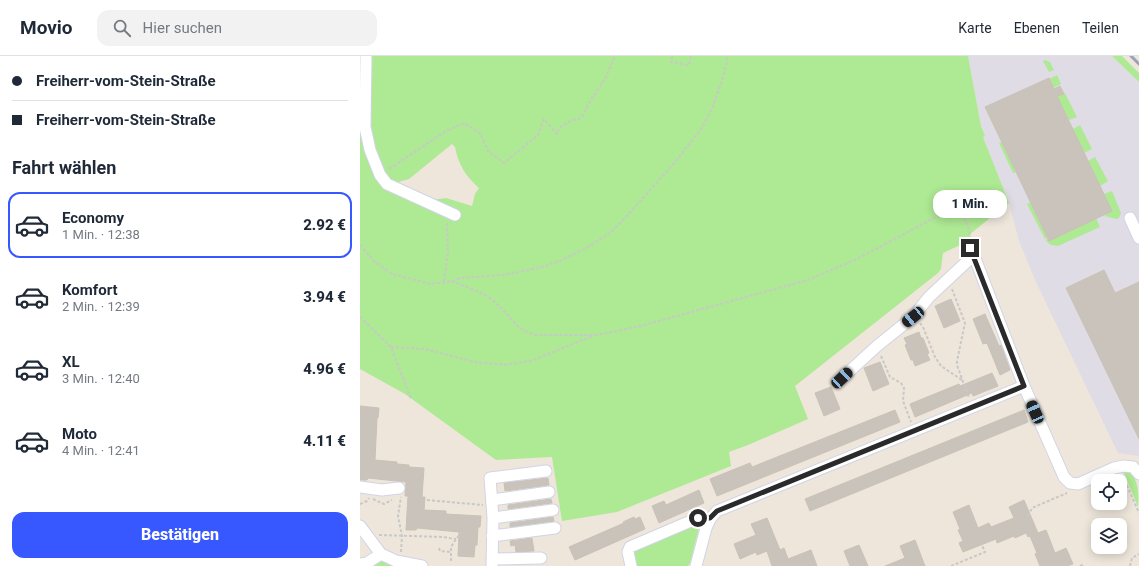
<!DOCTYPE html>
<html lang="de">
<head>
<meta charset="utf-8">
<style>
  :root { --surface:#fff; --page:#f2f2f3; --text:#1f2937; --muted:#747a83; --line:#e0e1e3; --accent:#3758ff }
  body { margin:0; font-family:Roboto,sans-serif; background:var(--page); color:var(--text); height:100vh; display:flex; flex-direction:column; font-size:15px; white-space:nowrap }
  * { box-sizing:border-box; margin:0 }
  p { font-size:13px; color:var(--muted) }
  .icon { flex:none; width:22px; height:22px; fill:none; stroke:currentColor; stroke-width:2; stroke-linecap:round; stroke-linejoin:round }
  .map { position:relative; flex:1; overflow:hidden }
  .details { display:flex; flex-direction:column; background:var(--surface); width:360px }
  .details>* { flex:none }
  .hud { display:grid; align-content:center; height:88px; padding:0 12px; background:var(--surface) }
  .controls { position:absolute; left:731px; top:418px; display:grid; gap:8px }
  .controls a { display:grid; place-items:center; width:36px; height:36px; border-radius:8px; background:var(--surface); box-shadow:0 2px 10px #0003; font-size:20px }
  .end { position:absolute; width:18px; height:18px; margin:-9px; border:5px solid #2a2a2a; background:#fff; box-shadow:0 0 0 2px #fff }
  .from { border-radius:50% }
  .bubble { position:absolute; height:28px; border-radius:12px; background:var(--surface); box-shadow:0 2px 10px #0003; font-size:13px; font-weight:800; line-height:28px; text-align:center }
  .car { position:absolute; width:12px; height:24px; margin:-12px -6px; border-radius:5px; box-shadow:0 0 3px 1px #0007; background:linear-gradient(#222 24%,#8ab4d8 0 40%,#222 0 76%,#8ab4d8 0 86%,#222 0) }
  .hud b { display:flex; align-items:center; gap:14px; height:38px; font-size:15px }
  .hud b+b { border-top:1px solid var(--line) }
  .hud i { width:10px; height:10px; background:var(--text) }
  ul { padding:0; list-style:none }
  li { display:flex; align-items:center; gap:12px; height:66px; margin:0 8px 6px; padding:0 4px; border:2px solid transparent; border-radius:12px }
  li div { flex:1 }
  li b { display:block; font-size:15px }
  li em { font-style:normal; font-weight:800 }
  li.current { border-color:var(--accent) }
  li>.icon { width:36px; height:36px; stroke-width:1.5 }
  h2 { padding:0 12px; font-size:18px; line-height:48px }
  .primary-button { display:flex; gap:8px; margin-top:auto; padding:8px 12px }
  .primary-button a { flex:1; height:46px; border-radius:12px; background:var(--accent); color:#fff; font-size:16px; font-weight:800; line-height:46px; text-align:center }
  header { display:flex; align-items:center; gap:24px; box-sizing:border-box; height:56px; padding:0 20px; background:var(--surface); border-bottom:1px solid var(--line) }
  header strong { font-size:19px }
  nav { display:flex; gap:22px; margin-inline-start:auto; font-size:14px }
  .search { width:280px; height:36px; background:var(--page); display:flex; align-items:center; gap:10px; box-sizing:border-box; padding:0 14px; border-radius:12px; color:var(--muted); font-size:15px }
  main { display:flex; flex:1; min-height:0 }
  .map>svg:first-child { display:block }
  .industrial { fill:#dfdce5 }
  .green { fill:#aee993; fill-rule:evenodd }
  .building { fill:#c9c3bb; stroke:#c9c2b5 }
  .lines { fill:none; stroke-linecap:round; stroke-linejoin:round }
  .minor-casing { stroke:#d0d4e5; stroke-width:13 }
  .path { stroke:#c8c8c8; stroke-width:2; stroke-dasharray:3 2; stroke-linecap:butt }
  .minor { stroke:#fff; stroke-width:11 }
  .rail { stroke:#9da1b6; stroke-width:3 }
  .route { stroke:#2a2a2a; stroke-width:5 }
</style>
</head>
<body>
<header>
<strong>Movio</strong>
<div class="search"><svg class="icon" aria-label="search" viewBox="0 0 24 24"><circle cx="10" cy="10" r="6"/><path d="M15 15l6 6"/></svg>Hier suchen</div>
<nav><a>Karte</a><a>Ebenen</a><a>Teilen</a></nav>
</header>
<main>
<section class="details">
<div class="hud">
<b><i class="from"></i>Freiherr-vom-Stein-Straße</b>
<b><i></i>Freiherr-vom-Stein-Straße</b>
</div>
<h2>Fahrt wählen</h2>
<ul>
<li class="current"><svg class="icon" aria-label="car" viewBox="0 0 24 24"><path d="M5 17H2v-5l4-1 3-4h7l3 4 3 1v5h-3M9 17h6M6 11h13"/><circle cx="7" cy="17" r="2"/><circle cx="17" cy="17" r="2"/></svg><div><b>Economy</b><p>1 Min. · 12:38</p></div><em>2.92 €</em></li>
<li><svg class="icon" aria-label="car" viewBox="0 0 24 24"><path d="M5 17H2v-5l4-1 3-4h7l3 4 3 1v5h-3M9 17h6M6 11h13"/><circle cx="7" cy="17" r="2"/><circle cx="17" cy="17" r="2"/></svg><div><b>Komfort</b><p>2 Min. · 12:39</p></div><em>3.94 €</em></li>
<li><svg class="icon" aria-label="car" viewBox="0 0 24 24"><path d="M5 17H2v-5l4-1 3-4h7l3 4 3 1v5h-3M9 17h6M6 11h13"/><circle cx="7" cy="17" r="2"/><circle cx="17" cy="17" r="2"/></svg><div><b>XL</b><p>3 Min. · 12:40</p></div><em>4.96 €</em></li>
<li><svg class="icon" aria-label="car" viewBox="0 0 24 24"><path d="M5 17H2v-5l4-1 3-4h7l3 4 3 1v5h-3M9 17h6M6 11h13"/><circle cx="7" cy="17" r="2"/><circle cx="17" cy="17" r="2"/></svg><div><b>Moto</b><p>4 Min. · 12:41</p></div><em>4.11 €</em></li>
</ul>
<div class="primary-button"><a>Bestätigen</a></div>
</section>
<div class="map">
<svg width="779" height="510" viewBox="0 0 779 510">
  <rect width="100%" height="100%" fill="#eee6db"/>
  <path class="industrial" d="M608,0h144l27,26v374l-21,-3 -83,-173 -16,-39 -10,-38 -26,-66 2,-1 -4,-10z"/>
  <path class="green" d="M0,0h608l13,70 4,10 -2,1 26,66 -39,31 1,6 -28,13 -2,16 -3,4 -143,113 13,33 -60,26 -19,7 2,14 -114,46 -55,9 -10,-64 -56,3 -91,-66 -45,-25zM92,88l3,3c3,17 11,30 24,41l-4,6 -3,12 -26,-8 -14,2 -37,-17 14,-4z
    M752,0h10l17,17v9z
    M685,4l5,2 4,8 -5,2 -6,-11z
    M697,19l4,9 -8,4 -4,-9z
    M705,37l12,24 -8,3 -12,-24z
    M720,69l12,24 -8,4 -11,-24z
    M642,86l14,30 -3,1 -14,-30z
    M735,101l13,24 -8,5 -12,-25z
    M752,135l9,22 -2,5 -3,1 -11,-3 -1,-2v-20z
    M671,146l16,35 -2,2 -18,-35z
    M736,162l4,9 -42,19 -7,-1 -6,-5 3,-1 1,1z
    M765,414c14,5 14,24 13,37l-14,-34z
    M337,468l2,4 -9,35 -2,3h-53l-2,-5 1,-11z
    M15,503l47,7h-62z"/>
  <path class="building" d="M689,22l5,11 6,-3 4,8 -7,2 55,115 -63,30 -64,-134z
    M744,214l11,23 24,-11v157l-73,-151z
    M591,243l9,22 -16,7 -9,-22z
    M625,258l14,32 2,-1 9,25 -10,5 -13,-32 -4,1 -10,-25z
    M559,276l2,6h2l6,15 -2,1 3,6 -15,6 -2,-6h-2l-6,-15 2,-1 -3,-6z
    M520,306l9,22 -16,7 -9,-23z
    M632,317l6,13 -25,10 -1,-3 -57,24 -5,-13 49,-20 1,2z
    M471,331l9,22 -16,7 -9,-23z
    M0,350l19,2 -1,10h-1l-2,42 22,2v2l12,1v2l15,1 -2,29h3l-1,13 22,1v3l35,2 -1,11h-2l-1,18h-2l-1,12 -16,-1 1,-24 -42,-4 -1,2h-10l2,-34h-3l1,-14 -38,-4 -1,2h-7z
    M535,354l5,12 -183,74 -7,-17 40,-16 2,4z
    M664,354l4,12 -218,89 -5,-12z
    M188,422l1,7 -44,6 -1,-8z
    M339,434l5,13 -45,20 -7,-17 12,-5 2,4z
    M191,443l1,4 -44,6v-4z
    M664,444l14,33 8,-3 9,23 11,-5 7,16 -6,2h-27l-5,-12 2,-1 -7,-17 -2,1 -2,-4 -11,5 -1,-2 -17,7 -1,-4 -33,13 -4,-9 4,-2 -5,-11 2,-1 -7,-17 16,-7 9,23 11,-5 2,4 23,-9 -5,-11z
    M193,461l1,4 -44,6v-4z
    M274,461l1,2 5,-2 5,12 -70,31 -6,-13 55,-24 -1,-1z
    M407,462l13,32 4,-2 4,11 23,-9 6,16h-45l-5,-15 -10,4 -1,-3 -16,7 -6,-15 22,-9 -5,-11z
    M172,482l2,13 -18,1 -1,-7 -4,1 -1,-5z
    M555,484l10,26h-40l20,-8 -5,-12z
    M499,489l9,21h-18l-6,-15z"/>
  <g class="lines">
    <defs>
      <path id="minor" d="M6,0l-1,71 5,23 10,25 7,9 68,31
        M770,162l9,20
        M611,192l53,138 40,91 6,6 8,1 36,-16 10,-2 9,1 6,7
        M482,322l35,-32 36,-29 16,-20 45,-42
        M0,431l22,3 17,-2
        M132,444l57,-8
        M133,462l60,-8
        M0,470l21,28 15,7 26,5
        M132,480l63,-8
        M132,503l49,-1
        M0,508l7,-1 14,-9
        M132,510l1,-48 -3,-40 56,-7
        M271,510l-3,-14 2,-5 68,-29 12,1
        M336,510l10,-38 4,-9 7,-8 307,-125"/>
    </defs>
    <use href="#minor" class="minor-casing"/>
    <path class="path" d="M312,0l-1,6 18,3 2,-9
      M29,113l57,-38 18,-8 16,10 8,18 16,12 34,-28 6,-16 13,15 2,-6 9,-6 13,-4 11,-20 13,-19 10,-23
      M0,189l15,17 17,12 39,10 21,-3 9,-3 42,-3 36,-7 21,-7 28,-14 22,-14 16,-16 49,-55 27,-34 11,-22 10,-29 4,-17 -1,-4
      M84,225l4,-29 -1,-29
      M92,225c14,6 32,11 44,22 15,13 18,26 40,32h60l41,-8 171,-47 49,-21 90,-48c19,0 20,12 24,28
      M592,233l13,34 -8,38v4l12,33
      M0,261l31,30 20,52
      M560,267l3,4 12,30 6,9 21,14
      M31,291l34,2 50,13 29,3 27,-4 64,-26
      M521,300l9,21 11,6 3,5 -1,13 8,21
      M763,420l16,37
      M13,443l11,5 8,-4
      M67,444l56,5
      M0,448l7,-3 2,-3
      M668,460l4,-8 35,-15
      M19,479l64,2 13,2
      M79,492l1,3 11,1
      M41,496l1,-16 -4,-20 3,-19
      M91,505v-14l5,-8 6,-7
      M591,510l34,-14 -4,-9
      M720,510l4,-2
      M770,510l2,-8 7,-4"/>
    <use href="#minor" class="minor"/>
    <path class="rail" d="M771,0l8,8"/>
  </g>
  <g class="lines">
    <path class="route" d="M338,462h12l7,-7 307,-125 -54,-138"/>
  </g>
</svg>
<div class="controls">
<a><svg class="icon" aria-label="locate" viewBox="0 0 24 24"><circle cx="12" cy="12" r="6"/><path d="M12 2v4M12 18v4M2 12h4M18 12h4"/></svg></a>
<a><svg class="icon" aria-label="layers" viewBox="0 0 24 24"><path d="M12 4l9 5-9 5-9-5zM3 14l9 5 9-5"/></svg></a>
</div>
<i class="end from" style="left:338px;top:462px"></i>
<i class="end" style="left:610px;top:192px"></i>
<div class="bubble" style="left:573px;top:134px;width:74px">1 Min.</div>
<i class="car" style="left:553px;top:261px;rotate:231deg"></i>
<i class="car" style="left:482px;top:322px;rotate:47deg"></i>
<i class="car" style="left:675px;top:356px;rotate:336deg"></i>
</div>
</main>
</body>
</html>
